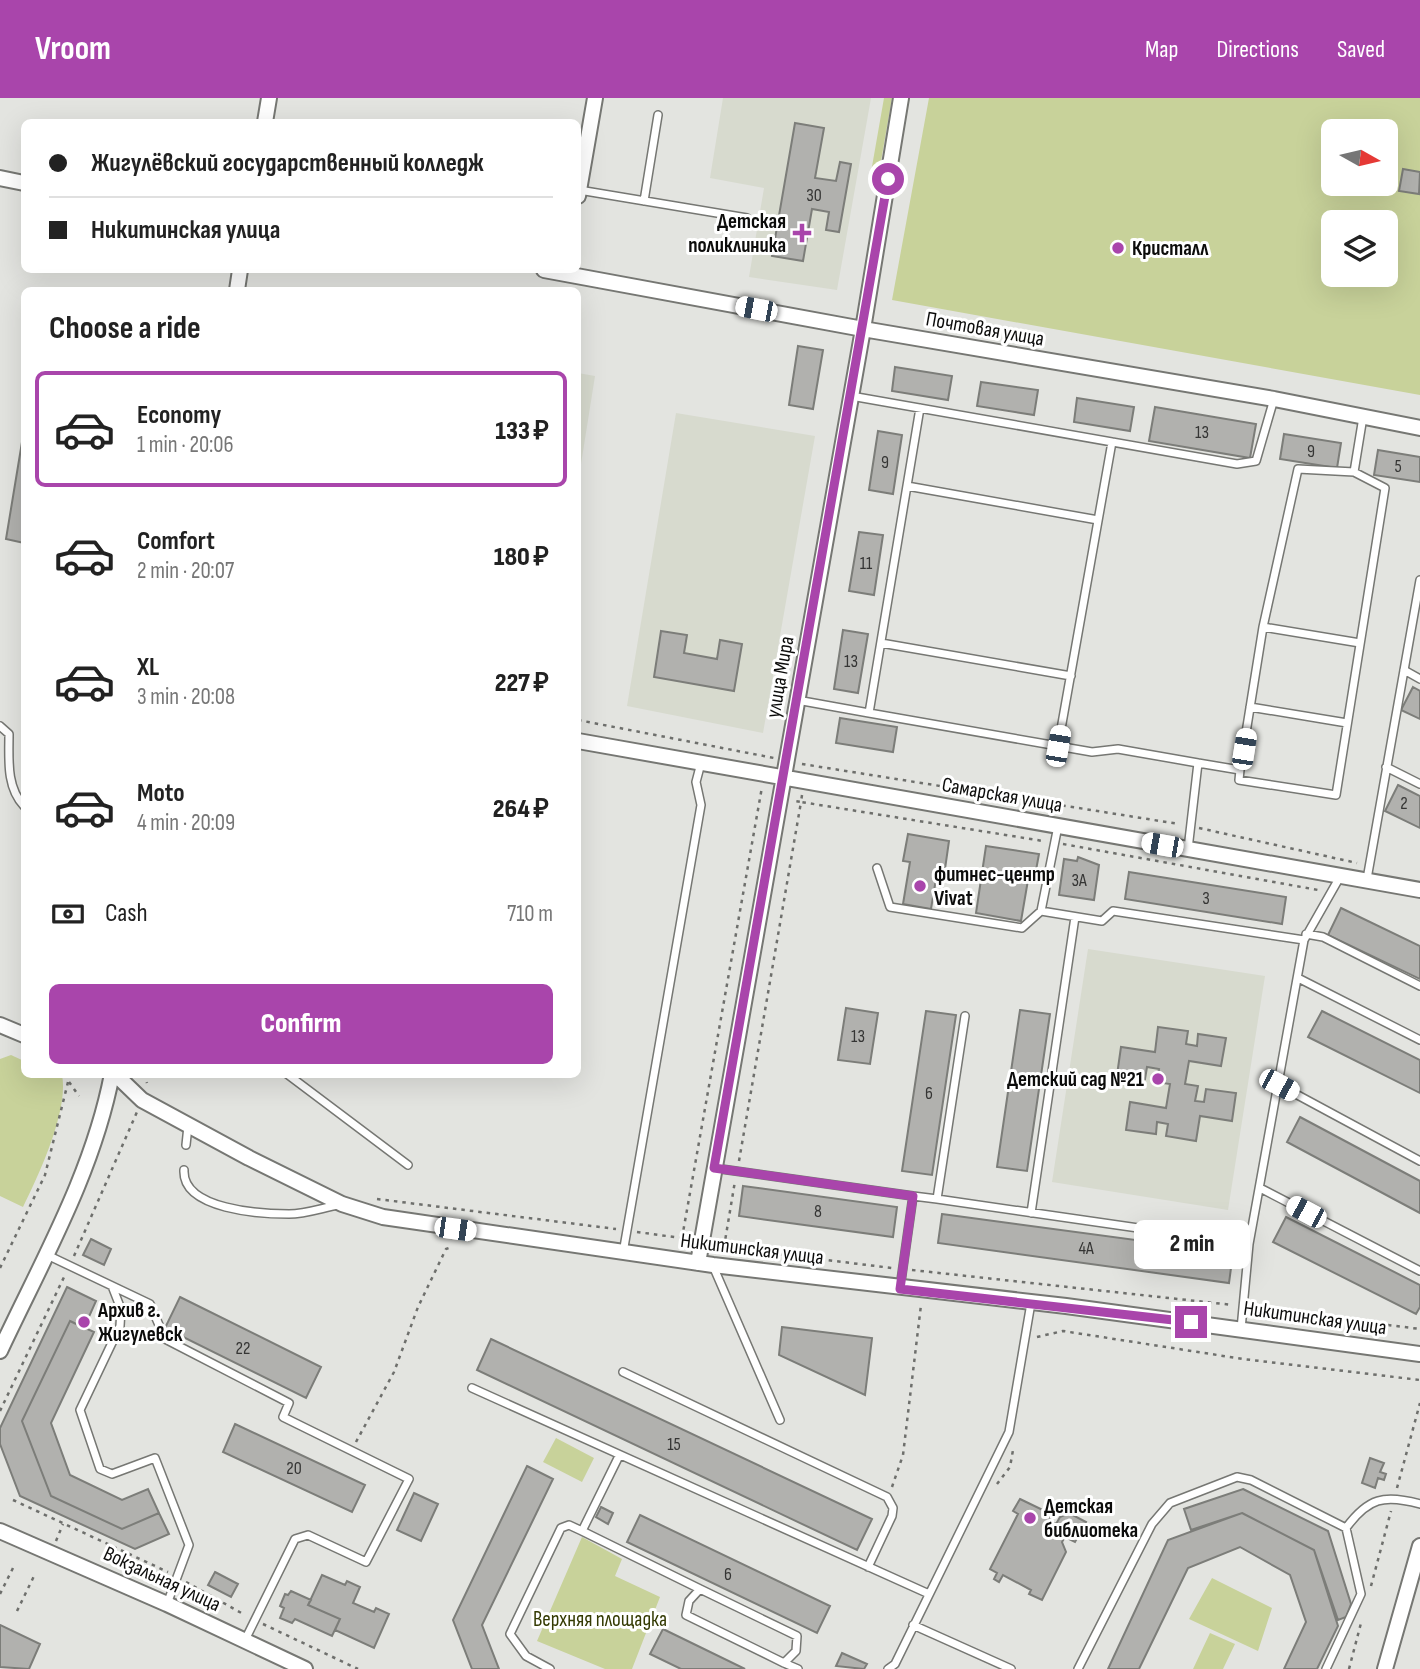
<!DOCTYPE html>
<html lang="en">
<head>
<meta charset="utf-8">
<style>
  :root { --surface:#fff; --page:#f2f2f2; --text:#222; --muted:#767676; --line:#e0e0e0; --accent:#a945ab }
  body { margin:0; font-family:"Sofia Sans Condensed",sans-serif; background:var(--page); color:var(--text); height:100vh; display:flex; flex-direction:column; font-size:26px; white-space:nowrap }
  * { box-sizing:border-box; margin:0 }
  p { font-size:23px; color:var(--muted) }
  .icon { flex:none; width:38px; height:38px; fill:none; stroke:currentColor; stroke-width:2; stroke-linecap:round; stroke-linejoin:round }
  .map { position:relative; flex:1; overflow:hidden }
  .drawer { position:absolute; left:21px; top:189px; width:560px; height:791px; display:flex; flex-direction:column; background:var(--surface); border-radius:10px; box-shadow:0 7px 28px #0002 }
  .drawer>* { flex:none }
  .banner { position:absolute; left:21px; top:21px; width:560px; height:154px; border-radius:10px; box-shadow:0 7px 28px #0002; display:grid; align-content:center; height:154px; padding:0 28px; background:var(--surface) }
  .needle { width:46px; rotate:98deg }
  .fabs { position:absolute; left:1321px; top:21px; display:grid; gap:14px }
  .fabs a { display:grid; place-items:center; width:77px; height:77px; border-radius:10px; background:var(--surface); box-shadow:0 7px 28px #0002; font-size:35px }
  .end { position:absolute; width:32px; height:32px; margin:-16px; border:9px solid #a945ab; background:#fff; box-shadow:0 0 0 4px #fff }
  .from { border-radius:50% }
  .bubble { position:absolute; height:49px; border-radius:10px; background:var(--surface); box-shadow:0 7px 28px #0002; font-size:23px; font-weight:800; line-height:49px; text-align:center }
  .car { position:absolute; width:21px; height:42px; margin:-21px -10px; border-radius:9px; box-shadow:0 0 5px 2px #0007; background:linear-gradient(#fff 24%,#345 0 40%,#fff 0 76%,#345 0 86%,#fff 0) }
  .banner b { display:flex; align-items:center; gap:24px; height:66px; font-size:26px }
  .banner b+b { border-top:2px solid var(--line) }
  .banner i { width:18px; height:18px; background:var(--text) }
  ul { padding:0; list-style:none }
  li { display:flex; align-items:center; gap:21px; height:116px; margin:0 14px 10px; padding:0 14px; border:4px solid transparent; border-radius:10px }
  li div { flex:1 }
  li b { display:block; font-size:26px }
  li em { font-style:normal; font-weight:800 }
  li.selected { border-color:var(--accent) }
  li>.icon { width:63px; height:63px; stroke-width:1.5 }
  h2 { padding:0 28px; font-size:32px; line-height:84px }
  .pay { display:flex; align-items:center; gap:18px; height:77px; padding:0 28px; font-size:26px }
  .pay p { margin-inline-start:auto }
  .primary-button { display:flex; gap:14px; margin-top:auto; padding:14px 28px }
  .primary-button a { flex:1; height:80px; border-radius:10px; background:var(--accent); color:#fff; font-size:28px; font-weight:800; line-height:80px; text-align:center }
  header { display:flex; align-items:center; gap:42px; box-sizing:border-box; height:98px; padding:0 35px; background:var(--accent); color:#fff }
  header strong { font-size:33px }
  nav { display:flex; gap:38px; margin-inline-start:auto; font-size:24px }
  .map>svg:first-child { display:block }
  .built { fill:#d7dace }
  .green { fill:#c8d29a; fill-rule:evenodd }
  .building { fill:#b1b1ae; stroke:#7c7d79; stroke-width:2 }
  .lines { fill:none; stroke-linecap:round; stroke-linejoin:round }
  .lane-casing { stroke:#767773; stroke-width:10 }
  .street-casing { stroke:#767773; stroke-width:18 }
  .path { stroke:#6e6f6c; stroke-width:2.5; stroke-dasharray:3.5 5; stroke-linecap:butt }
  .lane { stroke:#fff; stroke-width:7 }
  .street { stroke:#fff; stroke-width:14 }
  .route { stroke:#a945ab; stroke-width:9 }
  .poi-dot { fill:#a945ab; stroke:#fff; stroke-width:2.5 }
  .labels { text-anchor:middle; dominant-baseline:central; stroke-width:6; stroke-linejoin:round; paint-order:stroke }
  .number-label { font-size:18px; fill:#353534 }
  .poi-label { font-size:21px; font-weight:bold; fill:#0c0c0b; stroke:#fff; text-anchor:start }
  .street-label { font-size:21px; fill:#0c0c0b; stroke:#fff }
  .park-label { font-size:21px; fill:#343a03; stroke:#fff }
</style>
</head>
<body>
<header>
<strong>Vroom</strong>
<nav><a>Map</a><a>Directions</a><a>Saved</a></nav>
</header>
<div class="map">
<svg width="1420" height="1571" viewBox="0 0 1420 1571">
  <rect width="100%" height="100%" fill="#e3e4e0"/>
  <path class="built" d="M723,0h148l-34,192 -88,-13 15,-89 -54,-10z
    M578,275l17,3 -17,107z
    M676,315l139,23 -52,297 -136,-27z
    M1088,851l177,27 -37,234 -176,-28z"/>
  <path class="green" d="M884,0h8l-14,80h-8z
    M929,0h491v297l-528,-95zM1334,33h52v53h-52zM1334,124h52v53h-52z
    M11,957l13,6v13l38,1c7,35 -23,100 -39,132l-23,-11v-137z
    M556,1340l38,20 -12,24 -39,-20z
    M582,1439l40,22 -7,17 45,21 -28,72h-27l-68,-28z
    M1212,1480l60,30 -14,43 -69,-32z
    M1210,1535l25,11 -12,25h-30z"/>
  <path class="building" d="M795,25l29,5 -9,50 21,3 4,-19 11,2 -12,68 -13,-2 3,-18 -17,-3 -9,52 -31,-5z
    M1403,71l17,3 -1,22 -20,-3z
    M798,248l25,4 -10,59 -24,-4z
    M895,269l57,9 -4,24 -56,-9z
    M981,284l57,8 -4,25 -57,-9z
    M1077,300l57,9 -4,24 -56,-9z
    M1155,309l101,17 -6,34 -101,-17z
    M24,332v113l-18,-4z
    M878,333l24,4 -9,59 -24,-4z
    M1284,336l57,9 -4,25 -57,-9z
    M1378,352l42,7v25l-46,-7z
    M859,434l24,3 -9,60 -25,-4z
    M843,532l25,4 -10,59 -24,-4z
    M661,533l26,4 -3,18 33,6 3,-19 22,4 -8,47 -80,-14z
    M1413,589l7,4v28l-19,-9z
    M840,620l57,9 -4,25 -57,-9z
    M1398,687l22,11v32l-35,-17z
    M908,736l41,7 -4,28 -7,-2 -7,42 -28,-5 7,-42 -7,-1z
    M986,748l53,8 -5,27 -6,-1 -7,41 -45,-8z
    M1078,759l21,8 -5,35 -35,-5 5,-36 13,2z
    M1129,774l157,25 -4,27 -157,-25z
    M1341,810l79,38v33l-92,-44z
    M846,910l32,5 -8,51 -32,-4z
    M1020,912l30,4 -23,157 -30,-4z
    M926,913l30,4 -24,160 -30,-4z
    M1322,913l98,49v33l-112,-56z
    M1158,929l30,4 -2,13 11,2 1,-12 28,4 -5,28 -32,-5 -4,23 13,2 -3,15 9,1 2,-13 30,4 -4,28 -32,-5 -4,25 -30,-5 2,-12 -11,-2 -1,12 -30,-4 4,-28 36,6 4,-24 -14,-2 3,-13 -12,-2 -2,12 -28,-4 4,-28 34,5z
    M1300,1019l120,64v32l-133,-71z
    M743,1088l154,21 -4,30 -154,-21z
    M942,1116l291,39 -4,30 -291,-40z
    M1286,1119l134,68v22l-4,7 -143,-72z
    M91,1141l20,10 -7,16 -21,-10z
    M67,1189l29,14 -12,27 -14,-7 -48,100 29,75 71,33 37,-16 10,21 -34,15 -115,-53 -20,-52v-16z
    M180,1199l141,70 -15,31 -141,-70z
    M70,1223l24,11 -43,91 19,52 52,25 26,-11 11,24 -37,16 -71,-33 -29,-75z
    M782,1229l90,11 -7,57 -86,-40z
    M491,1241l381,180 -15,31 -380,-180z
    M235,1326l130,61 -13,27 -129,-60z
    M1370,1360l14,5 -4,9 6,2 -2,6 -6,-2 -3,10 -13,-5z
    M527,1368l26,13 -71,146 17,44h-27l-19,-49z
    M1243,1391l85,42 23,73 -5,13 -8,3 -24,-70 -72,-37 -51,17 -7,-21z
    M414,1395l24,11 -17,37 -24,-11z
    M1020,1401l29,14 2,8 5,3 4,-7 9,-4 17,9 -11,20 -10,-5 -3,5 4,10 -24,48 -13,-6 2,-4 -28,-15 -4,7 -5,-3 3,-6 -7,-4 28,-55 -5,-3z
    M601,1409l12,6 -5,11 -12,-7z
    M1242,1415l72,37 24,76 -21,43h-33l22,-47 -16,-47 -50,-28 -52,21 -49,101h-31l60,-129z
    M640,1417l190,91 -13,27 -190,-91z
    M215,1474l23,12 -7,13 -23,-12z
    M322,1477l23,10 2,-4 13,6 -7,16 21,9 2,-4 13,6 -15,34 -39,-18 5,-11 -32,-14z
    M291,1493l20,9 -3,5 32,14 -8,17 -37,-17 -3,4 -12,-5 4,-10 -4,-2 5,-12 3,1z
    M0,1527l40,19 -11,25 -29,-2z
    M663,1531l82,40h-64l-31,-15z
    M842,1555l25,11 -3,5 -28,-3z"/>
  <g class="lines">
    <defs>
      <path id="lane" d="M579,92l168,28
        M644,103l14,-86
        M851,298l386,68 19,-3 18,-62
        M907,388l191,34
        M1263,529l97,16
        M881,545l190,33
        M1404,572l16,9
        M797,602l72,13 51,-305
        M1250,609l97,16
        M869,615l223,39 26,-3 80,14
        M0,628l9,8c0,25 -3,53 15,72
        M1058,648l54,-304
        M1386,669l34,17
        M1240,672l23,-143 35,-158 56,3
        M1058,728l-17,85 61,10 11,-10 191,29 37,-65
        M1188,751l10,-86 42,7 -1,10 97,15 49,-307 -31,-16 9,-55
        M877,770l13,39 132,21 19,-17
        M1367,781l53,-299
        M1306,836l17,3 97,49
        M1298,880l122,62
        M287,976l121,91
        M1279,987l141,76
        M186,1047l2,-19
        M714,1070l199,28
        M184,1072c-2,40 78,44 105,44 16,0 33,-6 49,-9
        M1260,1090l160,83
        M937,1101l312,45
        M1031,1115l44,-296
        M623,1155l78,-448 -5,-23 5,-19
        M45,1156l105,50 15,35 124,64 -6,14 126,62 -43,83 -58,-27 -13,4 -50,101
        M713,1168l67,154
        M112,1188l9,23 -1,17 -40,84 20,59 12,5 43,-16 34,87 -22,59
        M900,1190l13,-92 24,3 28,-183
        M1241,1231l8,-85 55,-304
        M623,1274l264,125 6,11 -1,8 -24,51
        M472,1290l457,206
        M1346,1430c22,-30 38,-34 74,-24
        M582,1433l118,58
        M913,1527l98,44
        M784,1565l12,-12 1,-15 -97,-47 -11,12 -3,14 98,48 14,6
        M550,1571l-24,-13 -16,-22 51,-106 8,-3 13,6 37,-75
        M888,1571l7,-5 114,-232 22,-129
        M1078,1571l74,-145 18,-21 67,-26 14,3 95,48 15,66 -35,75"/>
      <path id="street" d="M265,24l4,-24
        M0,80l24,5
        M578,98l17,-98
        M544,172l319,59 411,70 146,29
        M237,192l3,-20
        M578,643l842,149
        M0,927l24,10
        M115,976l27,26 107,58 93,46 41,13 330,48 353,41 354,48
        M698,1165l165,-934 38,-231
        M0,1253c42,-90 93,-178 112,-277
        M0,1433l167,73 138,65
        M1385,1571l35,-123"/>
    </defs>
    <use href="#lane" class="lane-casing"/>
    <use href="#street" class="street-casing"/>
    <path class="path" d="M578,622l196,38
      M802,666l377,60
      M802,697l-1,7 242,39
      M1199,730l158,35
      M1063,746l255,46
      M144,976l3,9
      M69,984l10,14
      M739,1063l62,-359 -7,-1
      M377,1101l239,30
      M637,1134l52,7
      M682,1140l80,-451
      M719,1149l173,21
      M724,1149l11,-66
      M74,1158l63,-144
      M0,1170l45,-93 25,-101
      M912,1172l321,35
      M1253,1210l167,21
      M1037,1239l26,-6 180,28 177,21
      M0,1313l65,-136
      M356,1344l38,-70 24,-65 28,-58 3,-1
      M997,1386l13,-17 3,-17
      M892,1389l11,-32 18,-150
      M1397,1390l23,-85
      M13,1402l155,72
      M56,1443l7,-17
      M186,1484l59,33
      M1371,1488l20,-75
      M0,1496l15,-30
      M17,1513l18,-37
      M263,1526l95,45
      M1349,1571l12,-46"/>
    <use href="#lane" class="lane"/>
    <use href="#street" class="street"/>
  </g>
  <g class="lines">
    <path class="route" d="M888,81l-174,989 199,28 -13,93 291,33"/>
  </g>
  <g class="poi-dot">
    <path d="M798.5 124.5h7v7h7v7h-7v7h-7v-7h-7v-7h7z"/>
    <circle cx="1118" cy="150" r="7"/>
    <circle cx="920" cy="788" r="7"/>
    <circle cx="1158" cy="981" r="7"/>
    <circle cx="84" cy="1224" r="7"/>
    <circle cx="1030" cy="1420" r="7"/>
  </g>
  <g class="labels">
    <g class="number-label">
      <text x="814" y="97">30</text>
      <text x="1202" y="334">13</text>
      <text x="1311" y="353">9</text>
      <text x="885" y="364">9</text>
      <text x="1398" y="368">5</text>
      <text x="866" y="465">11</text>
      <text x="851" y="563">13</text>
      <text x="1404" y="705">2</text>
      <text x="1079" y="782">3А</text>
      <text x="1206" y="800">3</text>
      <text x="858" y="938">13</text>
      <text x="929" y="995">6</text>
      <text x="818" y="1113">8</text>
      <text x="1086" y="1150">4А</text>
      <text x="243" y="1250">22</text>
      <text x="674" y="1346">15</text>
      <text x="294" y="1370">20</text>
      <text x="728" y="1476">6</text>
    </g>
    <g class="poi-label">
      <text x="786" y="123" text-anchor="end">Детская<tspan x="786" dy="24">поликлиника</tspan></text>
      <text x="1132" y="150">Кристалл</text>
      <text x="934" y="776">фитнес-центр<tspan x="934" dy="24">Vivat</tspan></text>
      <text x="1144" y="981" text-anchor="end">Детский сад №21</text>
      <text x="98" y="1212">Архив г.<tspan x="98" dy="24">Жигулевск</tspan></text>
      <text x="1044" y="1408">Детская<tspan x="1044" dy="24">библиотека</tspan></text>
    </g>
    <g class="street-label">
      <text transform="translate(985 231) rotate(10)">Почтовая улица</text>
      <text transform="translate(780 579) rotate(-80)">улица Мира</text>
      <text transform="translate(1002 697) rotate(10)">Самарская улица</text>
      <text transform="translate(752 1151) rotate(7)">Никитинская улица</text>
      <text transform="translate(1315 1220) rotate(8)">Никитинская улица</text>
      <text transform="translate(162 1481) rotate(25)">Вокзальная улица</text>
    </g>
    <g class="park-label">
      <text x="600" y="1521">Верхняя площадка</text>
    </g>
  </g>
</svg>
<div class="fabs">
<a><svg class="needle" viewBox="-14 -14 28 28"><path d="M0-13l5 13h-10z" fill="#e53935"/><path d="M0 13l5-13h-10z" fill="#767676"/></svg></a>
<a><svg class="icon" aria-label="layers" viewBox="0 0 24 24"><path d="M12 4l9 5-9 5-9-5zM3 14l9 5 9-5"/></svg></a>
</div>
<i class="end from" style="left:888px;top:81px"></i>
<i class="end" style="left:1191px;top:1224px"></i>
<div class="bubble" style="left:1134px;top:1122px;width:116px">2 min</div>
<i class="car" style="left:756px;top:211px;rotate:281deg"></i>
<i class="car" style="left:1058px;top:648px;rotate:10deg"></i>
<i class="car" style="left:1244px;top:651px;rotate:9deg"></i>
<i class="car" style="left:1162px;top:747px;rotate:280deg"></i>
<i class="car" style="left:1279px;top:987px;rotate:118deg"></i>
<i class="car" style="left:1306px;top:1114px;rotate:298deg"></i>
<i class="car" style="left:455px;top:1131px;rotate:98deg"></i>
<div class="banner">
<b><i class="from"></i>Жигулёвский государственный колледж</b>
<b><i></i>Никитинская улица</b>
</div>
<section class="drawer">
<h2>Choose a ride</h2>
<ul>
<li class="selected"><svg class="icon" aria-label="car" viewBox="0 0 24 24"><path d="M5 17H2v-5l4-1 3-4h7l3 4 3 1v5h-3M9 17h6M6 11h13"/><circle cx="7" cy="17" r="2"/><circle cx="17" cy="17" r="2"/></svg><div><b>Economy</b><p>1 min · 20:06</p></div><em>133 ₽</em></li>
<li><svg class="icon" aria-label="car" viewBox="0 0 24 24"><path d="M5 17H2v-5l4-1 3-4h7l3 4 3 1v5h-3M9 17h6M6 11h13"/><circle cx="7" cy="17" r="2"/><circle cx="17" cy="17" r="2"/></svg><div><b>Comfort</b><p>2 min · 20:07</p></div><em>180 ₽</em></li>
<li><svg class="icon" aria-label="car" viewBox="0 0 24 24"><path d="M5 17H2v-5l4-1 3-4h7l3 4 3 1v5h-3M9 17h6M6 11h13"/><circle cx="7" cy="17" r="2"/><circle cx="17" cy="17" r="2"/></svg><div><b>XL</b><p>3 min · 20:08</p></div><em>227 ₽</em></li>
<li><svg class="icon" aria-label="car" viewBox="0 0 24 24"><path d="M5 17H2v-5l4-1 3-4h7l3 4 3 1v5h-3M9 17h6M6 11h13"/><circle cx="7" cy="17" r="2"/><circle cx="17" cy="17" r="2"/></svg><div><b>Moto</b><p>4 min · 20:09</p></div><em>264 ₽</em></li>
</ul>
<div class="pay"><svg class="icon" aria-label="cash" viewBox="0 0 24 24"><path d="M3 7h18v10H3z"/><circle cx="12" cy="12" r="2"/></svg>Cash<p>710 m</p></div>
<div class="primary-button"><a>Confirm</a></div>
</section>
</div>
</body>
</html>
